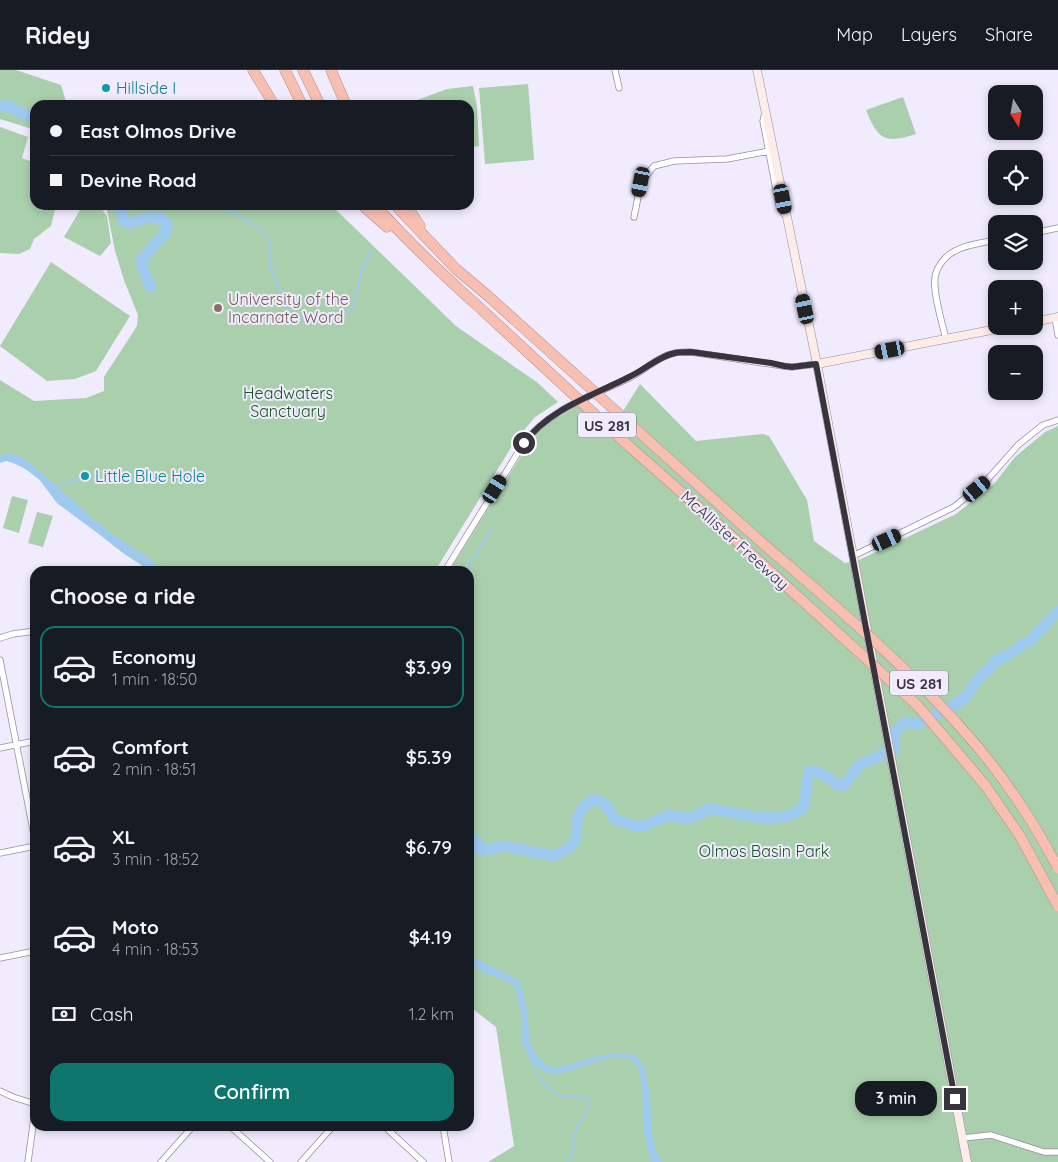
<!DOCTYPE html>
<html lang="en">
<head>
<meta charset="utf-8">
<style>
  :root { --surface:#171b24; --page:#20242c; --text:#f1f3f6; --muted:#9ea1a6; --line:#363941; --accent:#0f766e }
  body { margin:0; font-family:Quicksand,sans-serif; background:var(--page); color:var(--text); height:100vh; display:flex; flex-direction:column; font-size:19px; white-space:nowrap }
  * { box-sizing:border-box; margin:0 }
  p { font-size:16px; color:var(--muted) }
  .icon { flex:none; width:28px; height:28px; fill:none; stroke:currentColor; stroke-width:2; stroke-linecap:round; stroke-linejoin:round }
  .map { position:relative; flex:1; overflow:hidden }
  .side { position:absolute; left:30px; top:496px; width:444px; height:565px; display:flex; flex-direction:column; background:var(--surface); border-radius:15px; box-shadow:0 2px 8px #0003 }
  .side>* { flex:none }
  .guide { position:absolute; left:30px; top:30px; width:444px; height:110px; border-radius:15px; box-shadow:0 2px 8px #0003; display:grid; align-content:center; height:110px; padding:0 20px; background:var(--surface) }
  .needle { width:32px; rotate:169deg }
  .tools { position:absolute; left:988px; top:15px; display:grid; gap:10px }
  .tools a { display:grid; place-items:center; width:55px; height:55px; border-radius:10px; background:var(--surface); box-shadow:0 2px 8px #0003; font-size:25px }
  .end { position:absolute; width:22px; height:22px; margin:-11px; border:6px solid #37343e; background:#fff; box-shadow:0 0 0 2px #fff }
  .from { border-radius:50% }
  .bubble { position:absolute; height:35px; border-radius:15px; background:var(--surface); box-shadow:0 2px 8px #0003; font-size:16px; font-weight:600; line-height:35px; text-align:center }
  .car { position:absolute; width:15px; height:30px; margin:-15px -8px; border-radius:6px; box-shadow:0 0 4px 1px #0007; background:linear-gradient(#222 24%,#8ab4d8 0 40%,#222 0 76%,#8ab4d8 0 86%,#222 0) }
  .guide b { display:flex; align-items:center; gap:18px; height:48px; font-size:19px }
  .guide b+b { border-top:1px solid var(--line) }
  .guide i { width:12px; height:12px; background:var(--text) }
  ul { padding:0; list-style:none }
  li { display:flex; align-items:center; gap:15px; height:82px; margin:0 10px 8px; padding:0 10px; border:2px solid transparent; border-radius:15px }
  li div { flex:1 }
  li b { display:block; font-size:19px }
  li em { font-style:normal; font-weight:600 }
  li.on { border-color:var(--accent) }
  li>.icon { width:45px; height:45px; stroke-width:1.5 }
  h2 { padding:0 20px; font-size:22px; line-height:60px }
  .pay { display:flex; align-items:center; gap:12px; height:55px; padding:0 20px; font-size:19px }
  .pay p { margin-inline-start:auto }
  .cta { display:flex; gap:10px; margin-top:auto; padding:10px 20px }
  .cta a { flex:1; height:58px; border-radius:15px; background:var(--accent); color:#fff; font-size:20px; font-weight:600; line-height:58px; text-align:center }
  header { display:flex; align-items:center; gap:30px; box-sizing:border-box; height:70px; padding:0 25px; background:var(--surface); border-bottom:1px solid var(--line) }
  header strong { font-size:24px }
  nav { display:flex; gap:28px; margin-inline-start:auto; font-size:18px }
  .map>svg:first-child { display:block }
  .green { fill:#a9cfad }
  .water { fill:#9ec9ef }
  .lines { fill:none; stroke-linecap:round; stroke-linejoin:round }
  .stream { stroke:#9ec9ef; stroke-width:2 }
  .river { stroke:#9ec9ef; stroke-width:11 }
  .street-casing { stroke:#958ea4; stroke-width:7 }
  .secondary-casing { stroke:#958ea4; stroke-width:9 }
  .highway-casing { stroke:#b48e89; stroke-width:11 }
  .street { stroke:#fff; stroke-width:5.5 }
  .secondary { stroke:#fdece8; stroke-width:8 }
  .highway { stroke:#f7bfb2; stroke-width:10 }
  .highway-bridge-casing { stroke:#b48e89; stroke-width:11; stroke-linecap:butt }
  .highway-bridge { stroke:#f7bfb2; stroke-width:10 }
  .route { stroke:#37343e; stroke-width:6 }
  .culture-dot { fill:#0f9aa8; stroke:#f1ebfe; stroke-width:2 }
  .education-dot { fill:#8d6e63; stroke:#f1ebfe; stroke-width:2 }
  .labels { text-anchor:middle; dominant-baseline:central; stroke-width:4; stroke-linejoin:round; paint-order:stroke }
  .shield { fill:#f1ebfe; stroke:#6f6b78; stroke-width:1 }
  .shield-label { font-size:15px; font-weight:bold; fill:#37343e }
  .culture-label { font-size:16px; fill:#0d838f; stroke:#f1ebfe; text-anchor:start }
  .education-label { font-size:16px; fill:#785e54; stroke:#f1ebfe; text-anchor:start }
  .park-label { font-size:16px; fill:#175525; stroke:#f1ebfe }
  .street-label { font-size:16px; fill:#37343e; stroke:#f1ebfe }
</style>
</head>
<body>
<header>
<strong>Ridey</strong>
<nav><a>Map</a><a>Layers</a><a>Share</a></nav>
</header>
<div class="map">
<svg width="1058" height="1092" viewBox="0 0 1058 1092">
  <rect width="100%" height="100%" fill="#f1ebfe"/>
  <path class="green" d="M0,0h16l45,15 6,20h-32v25l-35,-11z
    M528,14l6,76 -49,4 -6,-76z
    M473,16l4,20 2,40 -10,2v-43h-56l-1,-3 35,-13z
    M903,27l13,37c-31,10 -38,6 -50,-24z
    M0,57l28,10 -6,21 13,5v42h21l-5,21 -17,13 -4,10 -11,5 -19,-1z
    M83,135l18,3 6,8 4,27 -11,13 -36,-19z
    M106,135h225l125,121 82,57 20,19 -23,15 -20,24 -80,130h-284c-17,-10 -33,-21 -48,-34 -20,-17 -79,-78 -103,-81v-76l34,21 52,-3 18,-7v-14l33,-51 1,-11 -14,-35 -9,-29z
    M51,192l79,54 -34,55 -21,8 -28,2 -47,-35z
    M640,314l56,57 67,-7 6,2 38,64 7,41 31,22 14,-3 97,-46 38,-30 21,-27 30,-25 13,-6v736h-570l26,-16 -18,-119 -27,-21v-435h-20l85,-136 11,-11 36,-20 29,28z
    M12,426l16,4 -9,33 -16,-5z
    M37,442l16,4 -10,31 -15,-4z"/>
  <path class="water" d="M7,384l9,1 10,5 58,50 7,9 7,3 11,10 59,39h-15l-22,-13 -74,-55 -18,-24 -13,-10 -13,-6 -7,-2 -6,2v-7z
    M469,885l49,25c7,11 9,30 10,42 1,5 0,11 1,16 2,12 14,30 27,30 16,-4 32,-10 48,-13 9,-2 27,-3 34,3 16,16 10,68 17,90 2,5 5,10 8,14h-10l-3,-5c-3,-11 -6,-23 -7,-34 -1,-14 3,-60 -15,-65 -18,-4 -49,10 -67,15l-10,1 -5,-2 -13,-10 -7,-12 -5,-9v-8l2,-11 -8,-35 -2,-3 -30,-12 -14,-9z"/>
  <g class="lines">
    <path class="stream" d="M217,135l22,11 23,15 8,13v22l19,46 20,11 7,-1 10,1 4,-1 6,-8 15,-3 4,-11 6,-28 10,-22
      M54,416l15,-3 16,-7
      M465,501l26,-41
      M531,987c4,23 27,47 52,38l6,4v8l-17,30 2,11 -7,14"/>
    <path class="river" d="M0,37l5,-2 30,14
      M120,135l3,16 5,2 23,-6 11,1 5,7v5l-26,31 9,26
      M895,680l-1,-17 11,-11 12,2 47,-25 17,-24 9,-6 4,-7 16,-8 14,-11 5,-1 29,-31
      M469,766l7,5 2,7 3,2 25,-4 47,10c7,-3 18,-8 22,-15 3,-5 1,-10 1,-15 0,-10 10,-27 20,-26 10,1 14,11 18,19l21,7h9l25,-11 15,3 9,-1 16,-8h4c26,4 67,18 90,-1l6,-37h8l22,14 4,1 18,-23 10,-3 15,-8"/>
    <defs>
      <path id="street" d="M615,0l4,18
        M765,42l-2,9 16,84 6,10
        M634,147l7,-35 13,-16 20,-5 53,-2 42,-8
        M1034,163l24,-5
        M1055,248l3,17
        M946,269c-4,-17 -13,-45 -11,-61 1,-11 11,-23 20,-27 12,-7 27,-8 41,-11
        M853,486l101,-49 34,-28 30,-34 25,-20 15,-5
        M445,501l79,-128c26,-35 69,-47 107,-66 15,-8 28,-21 44,-24 5,-1 11,-1 16,-1l92,14 9,1 25,-3
        M0,568l13,-4 22,-3
        M0,590l35,180
        M0,678l35,-7
        M0,783l35,-7
        M0,888l35,-7
        M0,1021l13,6 22,7
        M230,1056l40,36
        M384,1056l39,36
        M443,1056l6,36
        M963,1068l28,-3 53,17h14
        M28,1092l7,-52
        M161,1092l32,-36
        M301,1092l32,-36"/>
      <path id="secondary" d="M757,0l60,294 150,798
        M1034,252l24,-5
        M817,294l195,-38"/>
      <path id="highway" d="M253,0l21,35
        M285,0l17,35
        M303,0l17,35
        M331,0l15,35
        M362,135l25,22
        M375,135c33,37 68,70 105,103
        M395,135l61,64 31,26
        M406,135l14,21"/>
    </defs>
    <use href="#street" class="street-casing"/>
    <use href="#secondary" class="secondary-casing"/>
    <use href="#highway" class="highway-casing"/>
    <use href="#street" class="street"/>
    <use href="#secondary" class="secondary"/>
    <use href="#highway" class="highway"/>
    <defs>
      <path id="highway-bridge" d="M487,225c88,79 176,159 264,238 72,63 148,125 212,197 37,41 69,89 95,138
        M480,238l150,139 106,93 182,166 67,79 35,51 38,70"/>
    </defs>
    <use href="#highway-bridge" class="highway-bridge-casing"/>
    <use href="#highway-bridge" class="highway-bridge"/>
  </g>
  <g class="lines">
    <path class="route" d="M524,373c26,-35 69,-47 107,-67 15,-7 28,-20 44,-23 5,-1 11,-1 16,-1l80,11 13,3 8,1 24,-3 139,735"/>
  </g>
  <g class="culture-dot">
    <circle cx="106" cy="18" r="5"/>
    <circle cx="85" cy="406" r="5"/>
  </g>
  <circle class="education-dot" cx="218" cy="238" r="5"/>
  <g class="labels">
    <g class="shield">
      <rect x="578" y="342.5" width="58" height="25" rx="4"/>
      <rect x="890" y="600.5" width="58" height="25" rx="4"/>
    </g>
    <g class="shield-label">
      <text x="607" y="355">US 281</text>
      <text x="919" y="613">US 281</text>
    </g>
    <g class="culture-label">
      <text x="116" y="18">Hillside I</text>
      <text x="95" y="406">Little Blue Hole</text>
    </g>
    <g class="education-label">
      <text x="228" y="229">University of the<tspan x="228" dy="18">Incarnate Word</tspan></text>
    </g>
    <g class="park-label">
      <text x="288" y="323">Headwaters<tspan x="288" dy="18">Sanctuary</tspan></text>
      <text x="764" y="781">Olmos Basin Park</text>
    </g>
    <g class="street-label">
      <text transform="translate(735 470) rotate(42)">McAllister Freeway</text>
    </g>
  </g>
</svg>
<div class="tools">
<a><svg class="needle" viewBox="-14 -14 28 28"><path d="M0-13l5 13h-10z" fill="#e53935"/><path d="M0 13l5-13h-10z" fill="#9ea1a6"/></svg></a>
<a><svg class="icon" aria-label="locate" viewBox="0 0 24 24"><circle cx="12" cy="12" r="6"/><path d="M12 2v4M12 18v4M2 12h4M18 12h4"/></svg></a>
<a><svg class="icon" aria-label="layers" viewBox="0 0 24 24"><path d="M12 4l9 5-9 5-9-5zM3 14l9 5 9-5"/></svg></a>
<a>+</a>
<a>−</a>
</div>
<i class="end from" style="left:524px;top:373px"></i>
<i class="end" style="left:955px;top:1029px"></i>
<div class="bubble" style="left:855px;top:1011px;width:82px">3 min</div>
<i class="car" style="left:641px;top:112px;rotate:191deg"></i>
<i class="car" style="left:783px;top:129px;rotate:169deg"></i>
<i class="car" style="left:805px;top:239px;rotate:348deg"></i>
<i class="car" style="left:890px;top:280px;rotate:259deg"></i>
<i class="car" style="left:495px;top:419px;rotate:32deg"></i>
<i class="car" style="left:977px;top:419px;rotate:50deg"></i>
<i class="car" style="left:887px;top:470px;rotate:65deg"></i>
<div class="guide">
<b><i class="from"></i>East Olmos Drive</b>
<b><i></i>Devine Road</b>
</div>
<section class="side">
<h2>Choose a ride</h2>
<ul>
<li class="on"><svg class="icon" aria-label="car" viewBox="0 0 24 24"><path d="M5 17H2v-5l4-1 3-4h7l3 4 3 1v5h-3M9 17h6M6 11h13"/><circle cx="7" cy="17" r="2"/><circle cx="17" cy="17" r="2"/></svg><div><b>Economy</b><p>1 min · 18:50</p></div><em>$3.99</em></li>
<li><svg class="icon" aria-label="car" viewBox="0 0 24 24"><path d="M5 17H2v-5l4-1 3-4h7l3 4 3 1v5h-3M9 17h6M6 11h13"/><circle cx="7" cy="17" r="2"/><circle cx="17" cy="17" r="2"/></svg><div><b>Comfort</b><p>2 min · 18:51</p></div><em>$5.39</em></li>
<li><svg class="icon" aria-label="car" viewBox="0 0 24 24"><path d="M5 17H2v-5l4-1 3-4h7l3 4 3 1v5h-3M9 17h6M6 11h13"/><circle cx="7" cy="17" r="2"/><circle cx="17" cy="17" r="2"/></svg><div><b>XL</b><p>3 min · 18:52</p></div><em>$6.79</em></li>
<li><svg class="icon" aria-label="car" viewBox="0 0 24 24"><path d="M5 17H2v-5l4-1 3-4h7l3 4 3 1v5h-3M9 17h6M6 11h13"/><circle cx="7" cy="17" r="2"/><circle cx="17" cy="17" r="2"/></svg><div><b>Moto</b><p>4 min · 18:53</p></div><em>$4.19</em></li>
</ul>
<div class="pay"><svg class="icon" aria-label="cash" viewBox="0 0 24 24"><path d="M3 7h18v10H3z"/><circle cx="12" cy="12" r="2"/></svg>Cash<p>1.2 km</p></div>
<div class="cta"><a>Confirm</a></div>
</section>
</div>
</body>
</html>
